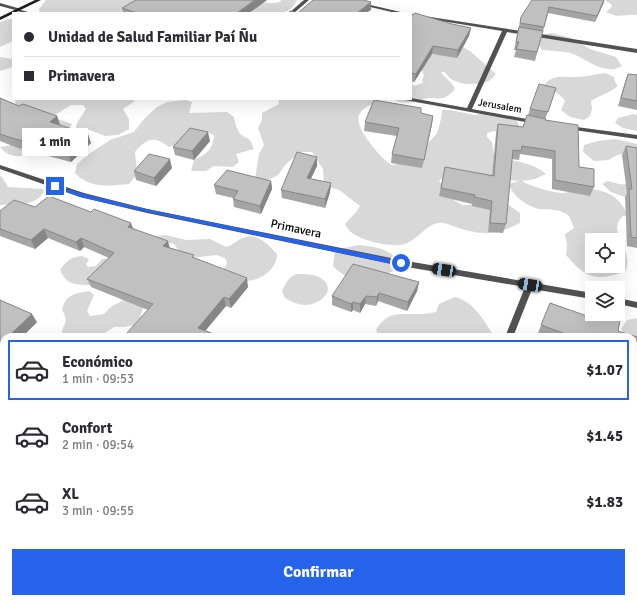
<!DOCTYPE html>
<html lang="es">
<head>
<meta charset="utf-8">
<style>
  :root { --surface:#fff; --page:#f7f7f7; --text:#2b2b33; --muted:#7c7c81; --line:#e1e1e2; --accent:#2563eb }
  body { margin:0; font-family:Signika,sans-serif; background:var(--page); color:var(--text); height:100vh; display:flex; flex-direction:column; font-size:15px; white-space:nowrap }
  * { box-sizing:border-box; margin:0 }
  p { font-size:13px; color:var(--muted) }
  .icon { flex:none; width:22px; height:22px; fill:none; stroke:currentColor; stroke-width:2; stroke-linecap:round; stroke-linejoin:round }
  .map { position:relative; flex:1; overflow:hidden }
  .details { position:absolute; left:0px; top:333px; width:637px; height:270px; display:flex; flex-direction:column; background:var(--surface); border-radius:12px 12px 0 0; box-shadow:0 4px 16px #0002 }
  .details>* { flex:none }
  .banner { position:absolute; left:12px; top:12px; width:400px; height:88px; border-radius:0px; box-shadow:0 4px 16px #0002; display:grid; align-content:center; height:88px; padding:0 12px; background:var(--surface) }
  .tools { position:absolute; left:585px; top:233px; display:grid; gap:8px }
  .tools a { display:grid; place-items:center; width:40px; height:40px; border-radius:0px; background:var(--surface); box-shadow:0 4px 16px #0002; font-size:20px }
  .end { position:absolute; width:18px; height:18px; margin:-9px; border:5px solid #2563eb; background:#fff; box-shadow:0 0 0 2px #fff }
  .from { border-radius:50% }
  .bubble { position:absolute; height:28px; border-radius:0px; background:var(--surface); box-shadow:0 4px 16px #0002; font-size:13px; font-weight:700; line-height:28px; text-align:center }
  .car { position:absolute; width:12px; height:24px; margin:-12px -6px; border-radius:5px; box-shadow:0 0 3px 1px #0007; background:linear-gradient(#222 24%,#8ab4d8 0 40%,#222 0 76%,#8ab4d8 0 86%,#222 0) }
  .banner b { display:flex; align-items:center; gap:14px; height:38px; font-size:15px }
  .banner b+b { border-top:1px solid var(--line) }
  .banner i { width:10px; height:10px; background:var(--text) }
  ul { padding:7px 0 0; list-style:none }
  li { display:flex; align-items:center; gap:12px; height:60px; margin:0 8px 6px; padding:0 4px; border:2px solid transparent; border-radius:0px }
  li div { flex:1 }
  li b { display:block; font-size:15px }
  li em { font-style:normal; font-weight:700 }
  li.on { border-color:var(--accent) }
  li>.icon { width:36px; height:36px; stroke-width:1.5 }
  .action { display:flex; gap:8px; margin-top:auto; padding:8px 12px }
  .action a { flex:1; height:46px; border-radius:0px; background:var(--accent); color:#fff; font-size:16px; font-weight:700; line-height:46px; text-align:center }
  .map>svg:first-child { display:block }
  .green { fill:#d8d8d8; fill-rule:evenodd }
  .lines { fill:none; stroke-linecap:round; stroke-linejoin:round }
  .lane { fill:#515151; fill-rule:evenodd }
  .street { fill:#515151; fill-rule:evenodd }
  .secondary { fill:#1e1e1e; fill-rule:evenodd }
  .wall { fill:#a5a5a5 }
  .shaded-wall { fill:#868686 }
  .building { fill:#c0c0c0; stroke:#868686 }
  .route { fill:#2563eb }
  .labels { text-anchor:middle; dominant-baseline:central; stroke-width:3; stroke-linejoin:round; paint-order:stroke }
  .far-street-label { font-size:10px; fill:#000; stroke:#fff }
  .street-label { font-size:12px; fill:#000; stroke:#fff }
</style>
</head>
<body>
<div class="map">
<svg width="637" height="603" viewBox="0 0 637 603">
  <rect width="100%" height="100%" fill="#fff"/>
  <path class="green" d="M46,0h100l-28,13h-78l-1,-4z
    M253,0c10,3 17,4 27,2l1,-2h16c-9,19 -27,13 -44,13l-4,-5z
    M605,0h32v15c-13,-1 -18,4 -31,-3l5,-4 1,-3z
    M13,18v23l-13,6v-25z
    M552,33l19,5 19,11 26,8 6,9c-18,11 -35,-8 -52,-13 -8,-2 -19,-2 -28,-3l-6,-10c4,-6 10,-6 16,-7z
    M463,47l7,4 26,23c-2,2 -4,5 -7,7 -13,5 -37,5 -44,-9h-4c4,7 11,9 14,17 -3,3 -7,8 -12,9 -4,1 -9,0 -13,0 -13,2 -25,9 -37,1h18v-15l3,2 9,-3 -1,-3 2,-4 -2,-6 -11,-3 17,-13 9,1 8,-5z
    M0,57l13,2v8l-13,4z
    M605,73l9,4 1,5 3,4c-8,7 -18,9 -27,15l1,8 -2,7 -6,4 -14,-3 -9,-7 4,-9c-5,-8 -14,-11 -21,-16 9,-11 19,-8 32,-8 10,0 19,-3 29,-4z
    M15,99h114l6,2 -12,8 6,10v10l-11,6 -13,1 -15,-6 -14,-2 1,-5 9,-14 -3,-4h-12l-19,12 20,7c-7,15 -28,19 -39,32 -15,-1 -22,4 -33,-9l11,-2 5,-37z
    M278,99h100l2,3c-29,7 -25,21 -10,41 8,10 11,15 22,22l13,-2 21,-14c2,-10 7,-9 11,-16 2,-5 5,-17 5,-23h8l25,5 9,-2h10l21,5 4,7 -1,6h-23l-8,2v4l5,5 2,13c18,7 38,6 52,19l-11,5 -13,2c8,5 31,12 41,12 5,0 10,-3 15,-3 22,-4 42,5 50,26h-5c-14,13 1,27 4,42 1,4 0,9 -1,13 -30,11 -40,8 -60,-16l1,-11 -2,-10 9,-6c-2,-4 -3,-9 -5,-12 -9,-8 -20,-6 -30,-7 -12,-3 -27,-13 -30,-25l10,-3 -72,-7 -8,7 15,19 8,5 44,-2 14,10v10c-24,12 -36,13 -61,5 -5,-1 -10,-4 -15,-5 -15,-3 -25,16 -39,21 -13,4 -45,-3 -55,-13 -2,-2 -4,-5 -5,-7l11,-12 4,-6 -21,-16 -15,-5 -1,-16 -11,-17h-12l-14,12 -8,11 -14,7 -9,-3 4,-25 5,-9 -6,-17 4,-8v-7l17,-9zM592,240h26v26h-26z
    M185,100l7,2 -3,11 38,-1 7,5 2,9 4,8 10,6 4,9 -18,5 3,8 -6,5 -19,-1 -8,5h-15l3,-11c14,-7 18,-9 20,-25l-8,-3 -15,2 -5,8 -17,5c-15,-12 -23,-8 -34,5l2,22 -8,10c-20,2 -39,5 -54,-11l2,-9 9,-8 24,-16 24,-8 10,-13 13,-12 10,-5z
    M634,114l3,1v16l-14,-3 -8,-5 3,-5z
    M615,139l22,5v12c-11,-4 -20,-3 -28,4l-15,1 -11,-9 1,-7 14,-4z
    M0,176l2,1 6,10 35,2 1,3c-10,15 -28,12 -44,13z
    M608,181l11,3 15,1 -9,12 -14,-5 -9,-8z
    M166,235l20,5 24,-1 16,8c6,-2 8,-4 13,-7 15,-11 29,4 38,14 0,15 -16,27 -32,27 -5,0 -13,-5 -18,-7l-3,-6 3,-4 -1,-5 -9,-4 -27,3 -8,-3 -8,-11 -28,-7z
    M358,245c19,2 30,3 43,18l-2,6c-10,5 -36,12 -47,9 -7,-1 -14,-7 -19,-12l2,-16z
    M82,256l7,3 -3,5 2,3 8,-1 6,-7 9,-1 -18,27c-16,0 -26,1 -33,-15 6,-9 11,-13 22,-14z
    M297,274c7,0 15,0 22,3 15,8 9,21 -4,26 -3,1 -6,2 -9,2 -8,0 -14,-3 -21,-7l-3,-7c4,-8 6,-14 15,-17z
    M89,291l5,4 -7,16 3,5 14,-2 8,-8 18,-9 10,2 3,9 -3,10 -6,7 -9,2h-11l-15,10h-37c-2,-12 9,-13 0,-27 4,-16 12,-16 27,-19z
    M455,297c19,5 27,21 37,36v4h-113l-3,-7c12,-20 24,-15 44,-16 5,0 11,-1 16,-2l3,-8z
    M637,318v24l-4,-5h-5l-7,-8 6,-9z
    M4,484v74l-4,3v-76z
    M82,599h37l-3,4h-37z
    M190,599h94l2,4h-95z
    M310,599h69l-7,4h-50z
    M442,599h48v4h-51z"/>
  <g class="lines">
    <path class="lane" d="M0,3l21,6v1l-2,1 -19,-5z"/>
    <path class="street" d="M304,0h5l-15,13h-5z
      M340,0h9l56,13h-9z
      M17,9l15,4h-7l-8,-2z
      M411,14l226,35v4l-130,-21 -35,77 66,12 1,1 -3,2 -131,-24 -1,-1h7v-1l56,10 35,-77 -91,-15z
      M569,126l68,9v4l-70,-10v-2z
      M0,165l84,28 63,16 254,51 191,33v6l-60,-10 -19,48h-8l20,-50 -124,-21 -254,-53 -67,-16 -80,-28z
      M618,298l19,4v6l-19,-4z
      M0,457l4,1v10l-4,-2z
      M281,599h18l2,4h-18z
      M426,599h12l-1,4h-12z"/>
    <path class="secondary" d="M35,0h6l-41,20v-3z"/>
  </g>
  <path class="wall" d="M267,0l-18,13h-126l-1,-5z
    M532,0l72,2 -9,20 -47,-9 -13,48 -21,-4 2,-7h-2l7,-33z
    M411,16l60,12 -2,8 -12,22 -25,-4 -18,28 -3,-1z
    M628,74l9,1v35l-19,-4 7,-24z
    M556,88l-11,32 49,67 -4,9 -38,-7v-30l-32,-5 -1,6 -7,-1 -6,65 -3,9 -15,-1 2,-22 -18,-4v-2l-33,-8 6,-29 47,9 4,-43 2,-9 25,3 5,-12 2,-6z
    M0,98l19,8 38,10 3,9 31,18 -20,19 -53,-14 -18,-7z
    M421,113l11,11 -10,44 -31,-5 1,-9 5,-18 -33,-5 1,-9z
    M210,141l-16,19 -19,-5 -2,-8z
    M626,146l11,2v100l-10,-2 -2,-49 2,-4 -5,-38z
    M317,157v9l-7,13 21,4 -1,9 -5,16 -43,-10 -1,-8z
    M172,168l-16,18 -20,-6 -2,-9z
    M271,181l1,8 -11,25 -27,-7 -1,-9 -17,-4 -2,-9z
    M35,207l56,5 42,16 36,19 25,11 54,29 -17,21 -5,-2 -21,25 14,6h-92l-1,-3 22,-24 -57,-23 -4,-8 22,-21 -25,-11 -4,4 -32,-13 -13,11 -35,-13v-25z
    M419,282l-2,9 -10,20 -29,-10 -2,5 -11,-2 -5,9 -7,-3 -2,2 -19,-7v-9z
    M0,300l37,22 -15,15h-18v70l-4,-2z
    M550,303l36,13 3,-6 29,21 19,6v140l-4,-2v-138h-85l-10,-4z
    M495,599h138l4,4h-134z"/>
  <path class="shaded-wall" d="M255,0h12l-18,13h-12z
    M604,0v2l-9,20 2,-6z
    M371,2v8l-5,3h-9z
    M471,28l-2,8 -12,22 1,-8z
    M433,46l-1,8 -18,28 2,-8z
    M57,116l3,9 -7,5 -3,-8z
    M433,116l-1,8 -10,44 2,-8z
    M208,132l2,9 -16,19 -2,-9z
    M88,134l3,9 -20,19 -3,-9z
    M317,157v9l-10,21v-9z
    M170,159l2,9 -16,18 -2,-8z
    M271,181l1,8 -11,25 -1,-8z
    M331,183l-1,9 -5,16v-9z
    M131,223l3,8 -6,-4z
    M44,229l4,9 -13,11 -4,-9z
    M81,238l3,9 -4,4 -4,-9z
    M168,241l2,8 -7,-3z
    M247,278l1,9 -17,21 -2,-9z
    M419,282l-2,9 -10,20 1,-9z
    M379,293l-1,8 -2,5 1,-9z
    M366,296l-1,8 -5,9v-9z
    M224,297l2,9 -26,31 -2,-9z
    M353,302v8l-2,2v-8z
    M32,314l5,8 -15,15h-14z
    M4,341v13l-4,-1v-8z
    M67,599h9l-3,4h-9z"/>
  <path class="building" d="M136,0h119l-18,13h-100l-15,-5z
    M313,0h50l8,2 -14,11h-69l2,-2 8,2z
    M532,0h72l-7,16 -48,-9 -5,20 -24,-4 1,-6z
    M415,13l37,11 19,4 -13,22 -25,-4 -17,28 -5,-1v-57z
    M519,27l24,4 -6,21 -21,-3 3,-7h-3z
    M628,74l9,1v26l-16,-3z
    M539,84l17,4 -8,24 -18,-3z
    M0,98l19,8 4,-2 34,12 -7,6 38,12 -20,19 -53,-14 -15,-5z
    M374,100l47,8v5l12,3 -9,44 -32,-6 7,-26 -34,-6z
    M527,115l19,4 -1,1 33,5 1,42 15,2v18l-39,-7v-29l-33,-5 -1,5 -8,-1 -7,74 -16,-1 2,-22 -18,-4 1,-2 -34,-7 4,-21 49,9 4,-52 25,3z
    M190,128l18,4 -16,19 -19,-4z
    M626,146l11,2v90l-6,-1 -2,-48h3z
    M297,152l20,5 -10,21 24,5 -6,16 -44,-9z
    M149,154l21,5 -16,19 -20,-7z
    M227,170l44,11 -11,25 -27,-7 5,-8 -24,-6z
    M49,196l42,16 3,-3 37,14 -3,4 40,14 -5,5 31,9 -2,2 55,21 -18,21 -5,-2 -26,31 21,8 -1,1h-87l-5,-3 27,-30 -66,-25 27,-26 -33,-15 -5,4 -32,-13 -13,11 -31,-11v-18l14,-11 21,7z
    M353,264l66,18 -11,20 -29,-9 -2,4 -11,-1 -6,8 -7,-2 -2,2 -19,-8z
    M0,300l32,14 -24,23h-4v4l-4,4z
    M550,303l37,13 2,-6 3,1v3h10l18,6 -2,11 19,6v131l-4,-2v-129h-59l-33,-12z
    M0,349l4,2v51l-4,-2z
    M633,559l4,1v43h-119l-8,-4h123z
    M0,560l4,3v36h63l-3,4h-64z
    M130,599h45l7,4h-54z"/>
  <path class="route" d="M53,185l31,9 63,15 254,52 3,2 -3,3 -254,-54 -67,-15 -27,-10z"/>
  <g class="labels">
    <g class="far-street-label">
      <text transform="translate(500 106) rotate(10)">Jerusalem</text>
    </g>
    <g class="street-label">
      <text transform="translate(296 229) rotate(12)">Primavera</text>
    </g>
  </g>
</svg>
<div class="tools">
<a><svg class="icon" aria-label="locate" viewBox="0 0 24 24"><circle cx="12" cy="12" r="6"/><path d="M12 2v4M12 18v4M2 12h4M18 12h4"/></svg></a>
<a><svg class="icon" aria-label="layers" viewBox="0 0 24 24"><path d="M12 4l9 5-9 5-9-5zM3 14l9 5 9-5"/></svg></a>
</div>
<i class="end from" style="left:401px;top:263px"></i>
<i class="end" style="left:55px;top:186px"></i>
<div class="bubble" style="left:22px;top:128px;width:66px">1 min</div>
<i class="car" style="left:444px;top:270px;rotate:279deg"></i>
<i class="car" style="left:530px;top:285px;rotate:279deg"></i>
<div class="banner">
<b><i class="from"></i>Unidad de Salud Familiar Paí Ñu</b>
<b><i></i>Primavera</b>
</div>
<section class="details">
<ul>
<li class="on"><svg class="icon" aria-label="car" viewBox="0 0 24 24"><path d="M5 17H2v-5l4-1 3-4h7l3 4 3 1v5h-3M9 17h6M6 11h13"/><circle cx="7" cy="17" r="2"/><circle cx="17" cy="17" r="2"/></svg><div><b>Económico</b><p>1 min · 09:53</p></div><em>$1.07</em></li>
<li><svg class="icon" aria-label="car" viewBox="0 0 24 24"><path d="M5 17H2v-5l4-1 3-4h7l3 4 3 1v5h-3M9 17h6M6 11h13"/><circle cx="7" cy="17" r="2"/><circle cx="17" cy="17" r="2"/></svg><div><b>Confort</b><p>2 min · 09:54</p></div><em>$1.45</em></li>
<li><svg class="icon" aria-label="car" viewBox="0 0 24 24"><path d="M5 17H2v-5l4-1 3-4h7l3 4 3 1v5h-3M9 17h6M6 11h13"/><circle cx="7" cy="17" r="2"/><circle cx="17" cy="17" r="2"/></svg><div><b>XL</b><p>3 min · 09:55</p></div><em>$1.83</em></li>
</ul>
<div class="action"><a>Confirmar</a></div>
</section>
</div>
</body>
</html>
